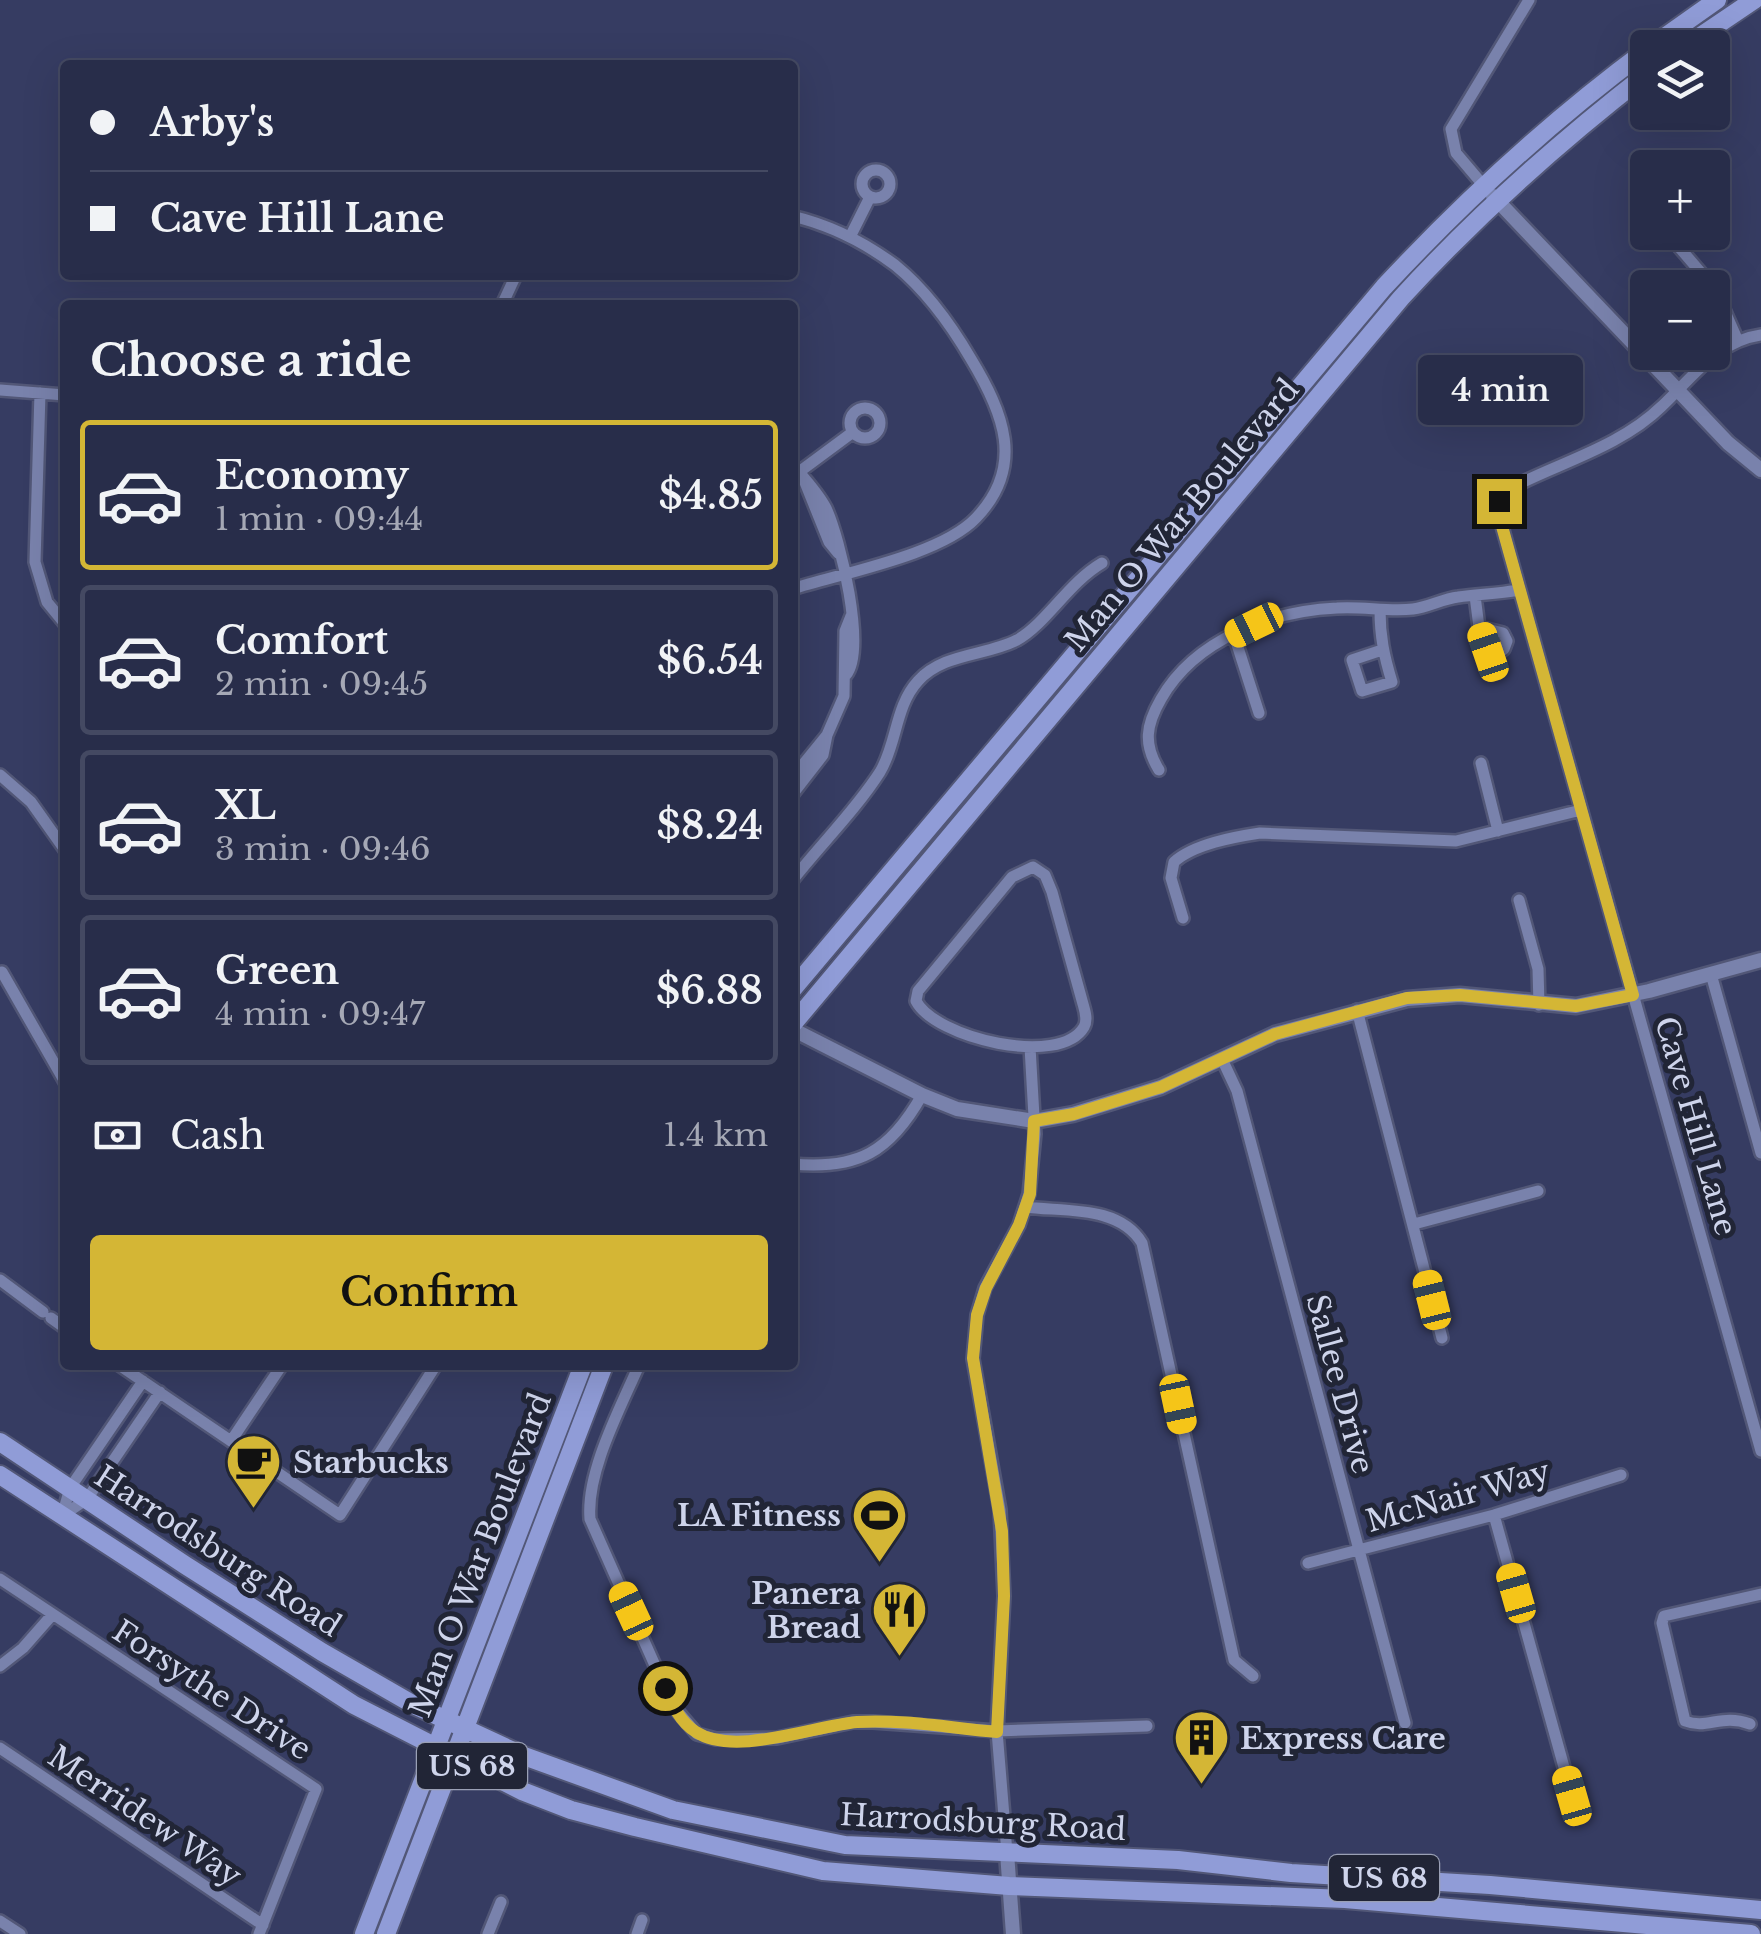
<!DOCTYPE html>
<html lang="en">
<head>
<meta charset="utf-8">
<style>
  :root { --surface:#282d4a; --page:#303551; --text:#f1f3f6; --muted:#a5a8b5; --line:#444962; --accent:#d4b635 }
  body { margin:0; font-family:"Libre Baskerville",serif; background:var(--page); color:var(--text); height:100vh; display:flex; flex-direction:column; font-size:38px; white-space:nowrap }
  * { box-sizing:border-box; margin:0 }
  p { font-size:32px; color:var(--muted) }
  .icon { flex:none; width:55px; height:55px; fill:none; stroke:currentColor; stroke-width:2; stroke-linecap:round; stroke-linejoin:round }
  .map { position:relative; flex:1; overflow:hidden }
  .drawer { position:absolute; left:60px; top:300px; width:738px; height:1070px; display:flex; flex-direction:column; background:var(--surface); border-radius:10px; box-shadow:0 10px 40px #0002,0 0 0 2px var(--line) }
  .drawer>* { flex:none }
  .guide { position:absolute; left:60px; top:60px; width:738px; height:220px; border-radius:10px; box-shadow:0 10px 40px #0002,0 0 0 2px var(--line); display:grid; align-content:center; height:220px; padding:0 30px; background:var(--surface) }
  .controls { position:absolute; left:1630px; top:30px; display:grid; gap:20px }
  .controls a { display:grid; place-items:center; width:100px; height:100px; border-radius:10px; background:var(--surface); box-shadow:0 10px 40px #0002,0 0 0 2px var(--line); font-size:50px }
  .end { position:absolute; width:45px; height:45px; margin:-22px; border:12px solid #d4b635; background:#111; box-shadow:0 0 0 5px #111 }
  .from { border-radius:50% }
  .bubble { position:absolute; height:70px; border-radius:10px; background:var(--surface); box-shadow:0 10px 40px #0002,0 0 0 2px var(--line); font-size:32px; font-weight:600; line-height:70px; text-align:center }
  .car { position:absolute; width:30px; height:60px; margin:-30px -15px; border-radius:12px; box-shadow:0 0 8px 2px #0007; background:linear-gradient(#f5c518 24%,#345 0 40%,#f5c518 0 76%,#345 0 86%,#f5c518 0) }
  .guide b { display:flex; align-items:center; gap:35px; height:95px; font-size:38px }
  .guide b+b { border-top:2px solid var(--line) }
  .guide i { width:25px; height:25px; background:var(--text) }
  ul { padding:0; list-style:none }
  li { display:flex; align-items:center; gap:30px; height:150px; margin:0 20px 15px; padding:0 10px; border:5px solid var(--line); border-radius:10px }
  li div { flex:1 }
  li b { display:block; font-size:38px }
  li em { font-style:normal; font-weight:600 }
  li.active { border-color:var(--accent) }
  li>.icon { width:90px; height:90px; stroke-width:1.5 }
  h2 { padding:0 30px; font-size:45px; line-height:120px }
  .pay { display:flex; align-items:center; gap:25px; height:110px; padding:0 30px; font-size:38px }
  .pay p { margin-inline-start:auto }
  .button { display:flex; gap:20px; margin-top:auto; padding:20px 30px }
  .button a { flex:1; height:115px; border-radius:10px; background:var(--accent); color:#111; font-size:40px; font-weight:600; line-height:115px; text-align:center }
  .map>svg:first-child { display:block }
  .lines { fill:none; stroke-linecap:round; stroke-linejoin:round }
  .minor-casing { stroke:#525777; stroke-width:16 }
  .tertiary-casing { stroke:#525777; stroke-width:19 }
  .primary-casing { stroke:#525777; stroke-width:22 }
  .minor { stroke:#7982ac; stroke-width:11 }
  .tertiary { stroke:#7982ac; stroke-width:14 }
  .primary { stroke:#909cd7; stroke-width:18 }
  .route { stroke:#d4b635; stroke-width:12 }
  .labels { text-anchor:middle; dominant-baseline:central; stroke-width:10; stroke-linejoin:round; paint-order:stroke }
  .shield { fill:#212536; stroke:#9aa0b5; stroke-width:2.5 }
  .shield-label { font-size:28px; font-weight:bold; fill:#ced4eb }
  .street-label { font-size:30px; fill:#ced4eb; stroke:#212536 }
  .poi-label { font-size:30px; font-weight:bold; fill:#ced4eb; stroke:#212536; text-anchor:start }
</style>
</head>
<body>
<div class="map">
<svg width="1761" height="1934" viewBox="0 0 1761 1934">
  <rect width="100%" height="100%" fill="#363c62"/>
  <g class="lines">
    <defs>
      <path id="minor" d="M862 184a14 14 0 1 1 28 0a14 14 0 1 1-28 0Z
        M1484,186l-28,-33 -5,-24 78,-129
        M1639,205l9,9
        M792,216c38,9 72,26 103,49 32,26 55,58 76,94 32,53 55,107 5,159 -35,37 -134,55 -184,71
        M1666,232l49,57 23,52
        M850,237l20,-40
        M502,305l14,-30
        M1761,335c-44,6 -69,43 -99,71 -43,42 -105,57 -157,85l-6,10 -1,11 263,939
        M0,390l65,5
        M40,393l-5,169 12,40 18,22
        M850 423a15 15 0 1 1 30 0a15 15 0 1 1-30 0Z
        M792,464c12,14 25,27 34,44 14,30 41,142 20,167
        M799,472l54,-40
        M804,480l25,62 9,11
        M1475,596l4,31 9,24 8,4 8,-6 3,-8 -4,-8 -24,-6
        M1380,610c0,26 4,46 12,72l-30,9 -10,-31 30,-10
        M1234,635l25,78
        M1481,763l17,68
        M1159,770c-16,-26 -13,-45 2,-71 34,-60 110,-88 176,-91 25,-2 51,4 76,1 16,-2 29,-10 45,-12 20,-3 40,-3 60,-7
        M0,775l31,27 34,48
        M792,778l35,-43
        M792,795l31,-40 4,-20 17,-39 1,-65 6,-15
        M1033,867l12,8 7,17 31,112c2,7 5,16 1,23 -24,41 -149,11 -168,-26l2,-10 94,-114z
        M792,881c28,-36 63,-70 88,-109 17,-28 15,-66 38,-91 25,-28 68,-25 99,-41 30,-17 51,-57 85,-77
        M1519,900l19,69 1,36
        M1183,918l-12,-40 3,-16c20,-18 60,-25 86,-29l196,8 125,-31
        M2,972l63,110
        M1711,974l50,179
        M1357,1010l85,328
        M1222,1059l15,32 168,632
        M792,1164c66,6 98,-12 130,-69
        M1025,1207c40,5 94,-2 117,36l92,417 19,16
        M1414,1224l124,-33
        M0,1280l43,32
        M51,1318l14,10
        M119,1365l221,150 96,-150
        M639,1365c-19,44 -53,107 -49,154l83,187 24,28 19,5 61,-1 76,-16h20l124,9 150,-5
        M231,1441l51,-76
        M1494,1515l78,281
        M62,1516l25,-17 73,-107
        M62,1516l8,-28 73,-107
        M1308,1563l186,-48 127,-40
        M0,1579l316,210 -57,145
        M0,1666l23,-18 29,-33
        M1750,1724c-29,-11 -42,6 -65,-3l-23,-98 2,-7 97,-22
        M0,1748l263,177
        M1007,1853l-10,-122 7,-135 -4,-86 -27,-151 4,-44 8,-27 34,-63 10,-31 6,-60 -5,-87
        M0,1921l20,13
        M488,1934l13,-32
        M637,1934l5,-14"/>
      <path id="tertiary" d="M1493,196l235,247 33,27
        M792,1029l130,66 35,14 77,12 39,-7 88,-27 114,-53 132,-35 53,-4 116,11 73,-15 112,-31
        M1007,1853l6,81"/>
      <path id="primary" d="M1649,48l68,-48
        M1683,48l71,-48
        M792,990l592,-703c81,-87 168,-167 264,-238
        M792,1025l609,-727c76,-83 158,-156 247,-225
        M0,1442l185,123 137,87 92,53 110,51 149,54 172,35 333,15 113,13 199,12 271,25
        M0,1475l354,230 168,86 49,19 64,17 188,44 186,15 336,13 406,35
        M364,1934l219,-569
        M386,1934l218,-569"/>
    </defs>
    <use href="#minor" class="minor-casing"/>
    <use href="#tertiary" class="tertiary-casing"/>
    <use href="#primary" class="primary-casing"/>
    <use href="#minor" class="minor"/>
    <use href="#tertiary" class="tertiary"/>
    <use href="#primary" class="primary"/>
  </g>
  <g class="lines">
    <path class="route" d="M665,1688c7,16 15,34 31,44 38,25 118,-6 161,-10 45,-3 94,6 140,10l7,-136 -2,-65 -29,-173 4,-43 9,-27 33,-63 11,-31 4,-73 40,-7 87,-27 114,-53 132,-36 53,-3 116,11 57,-11 -135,-483 1,-11"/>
  </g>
  <defs>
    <symbol id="cafe-pin" viewBox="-11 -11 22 30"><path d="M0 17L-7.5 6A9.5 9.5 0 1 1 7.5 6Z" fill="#d4b635" stroke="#212536"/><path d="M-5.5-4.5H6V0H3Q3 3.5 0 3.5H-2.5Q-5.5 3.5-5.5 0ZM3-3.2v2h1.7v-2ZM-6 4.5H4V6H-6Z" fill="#111"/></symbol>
    <symbol id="stadium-pin" viewBox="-11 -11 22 30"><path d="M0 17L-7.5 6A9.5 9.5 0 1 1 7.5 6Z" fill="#d4b635" stroke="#212536"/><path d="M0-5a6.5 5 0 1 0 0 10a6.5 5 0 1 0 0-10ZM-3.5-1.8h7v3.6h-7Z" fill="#111"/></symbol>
    <symbol id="restaurant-pin" viewBox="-11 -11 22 30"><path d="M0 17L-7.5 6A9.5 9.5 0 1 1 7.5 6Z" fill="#d4b635" stroke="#212536"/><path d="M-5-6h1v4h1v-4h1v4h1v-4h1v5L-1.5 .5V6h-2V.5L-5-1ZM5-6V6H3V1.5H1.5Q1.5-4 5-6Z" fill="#111"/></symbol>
    <symbol id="building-pin" viewBox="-11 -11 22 30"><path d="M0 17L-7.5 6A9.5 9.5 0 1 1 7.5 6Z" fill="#d4b635" stroke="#212536"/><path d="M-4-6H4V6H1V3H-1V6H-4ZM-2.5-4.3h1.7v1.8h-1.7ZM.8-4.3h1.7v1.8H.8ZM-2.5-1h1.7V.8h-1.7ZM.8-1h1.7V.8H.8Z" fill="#111"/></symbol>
  </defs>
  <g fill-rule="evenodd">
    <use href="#cafe-pin" x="222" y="1430" width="63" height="86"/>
    <use href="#stadium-pin" x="848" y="1484" width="63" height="86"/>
    <use href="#restaurant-pin" x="868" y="1578" width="63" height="86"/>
    <use href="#building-pin" x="1170" y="1706" width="63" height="86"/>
  </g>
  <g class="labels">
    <g class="shield">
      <rect x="417" y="1743" width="110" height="46" rx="8"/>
      <rect x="1329" y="1855" width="110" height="46" rx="8"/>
    </g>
    <g class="shield-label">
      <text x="472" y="1766">US 68</text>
      <text x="1384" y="1878">US 68</text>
    </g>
    <g class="street-label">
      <text transform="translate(1182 515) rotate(-50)">Man O War Boulevard</text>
      <text transform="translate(1696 1126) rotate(74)">Cave Hill Lane</text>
      <text transform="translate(1340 1384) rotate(75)">Sallee Drive</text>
      <text transform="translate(1458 1496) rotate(-16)">McNair Way</text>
      <text transform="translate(218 1551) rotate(33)">Harrodsburg Road</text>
      <text transform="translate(480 1555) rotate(-69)">Man O War Boulevard</text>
      <text transform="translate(212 1690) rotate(33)">Forsythe Drive</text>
      <text transform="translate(145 1816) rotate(34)">Merridew Way</text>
      <text transform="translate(983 1822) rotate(3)">Harrodsburg Road</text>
    </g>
    <g class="poi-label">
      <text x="293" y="1462">Starbucks</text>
      <text x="841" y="1515" text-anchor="end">LA Fitness</text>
      <text x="861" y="1593" text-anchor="end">Panera<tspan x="861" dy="34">Bread</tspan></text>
      <text x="1240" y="1738">Express Care</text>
    </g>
  </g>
</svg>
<div class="controls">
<a><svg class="icon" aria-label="layers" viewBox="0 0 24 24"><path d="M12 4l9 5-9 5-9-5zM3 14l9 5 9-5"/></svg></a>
<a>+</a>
<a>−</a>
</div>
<i class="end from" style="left:665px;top:1688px"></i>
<i class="end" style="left:1499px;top:501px"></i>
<div class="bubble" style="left:1418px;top:355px;width:165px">4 min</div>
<i class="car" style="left:1254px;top:625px;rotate:244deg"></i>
<i class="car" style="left:1488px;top:652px;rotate:341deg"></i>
<i class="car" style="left:1432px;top:1300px;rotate:346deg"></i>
<i class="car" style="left:1178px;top:1404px;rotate:168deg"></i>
<i class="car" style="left:1516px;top:1593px;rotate:344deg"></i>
<i class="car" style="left:631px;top:1611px;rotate:335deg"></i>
<i class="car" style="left:1572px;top:1796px;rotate:344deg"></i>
<div class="guide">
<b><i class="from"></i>Arby's</b>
<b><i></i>Cave Hill Lane</b>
</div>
<section class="drawer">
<h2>Choose a ride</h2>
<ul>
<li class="active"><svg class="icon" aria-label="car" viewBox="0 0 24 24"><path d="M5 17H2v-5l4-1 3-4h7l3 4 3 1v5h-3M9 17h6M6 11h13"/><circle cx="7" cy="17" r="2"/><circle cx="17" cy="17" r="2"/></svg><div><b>Economy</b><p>1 min · 09:44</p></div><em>$4.85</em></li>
<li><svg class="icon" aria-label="car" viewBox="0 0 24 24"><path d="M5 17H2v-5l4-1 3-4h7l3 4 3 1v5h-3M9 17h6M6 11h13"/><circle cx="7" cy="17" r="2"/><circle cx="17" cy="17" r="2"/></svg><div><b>Comfort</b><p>2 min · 09:45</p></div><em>$6.54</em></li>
<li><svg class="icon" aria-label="car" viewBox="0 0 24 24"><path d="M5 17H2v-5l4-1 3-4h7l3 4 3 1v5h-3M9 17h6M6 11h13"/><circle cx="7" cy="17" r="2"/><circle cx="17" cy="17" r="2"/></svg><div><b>XL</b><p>3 min · 09:46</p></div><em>$8.24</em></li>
<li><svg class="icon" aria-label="car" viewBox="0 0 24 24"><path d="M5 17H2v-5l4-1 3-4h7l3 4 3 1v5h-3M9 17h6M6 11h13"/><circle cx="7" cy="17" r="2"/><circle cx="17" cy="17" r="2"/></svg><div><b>Green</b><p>4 min · 09:47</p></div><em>$6.88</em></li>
</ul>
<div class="pay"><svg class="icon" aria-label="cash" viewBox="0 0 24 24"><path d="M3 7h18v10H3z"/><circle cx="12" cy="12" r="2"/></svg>Cash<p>1.4 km</p></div>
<div class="button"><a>Confirm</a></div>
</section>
</div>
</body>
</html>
